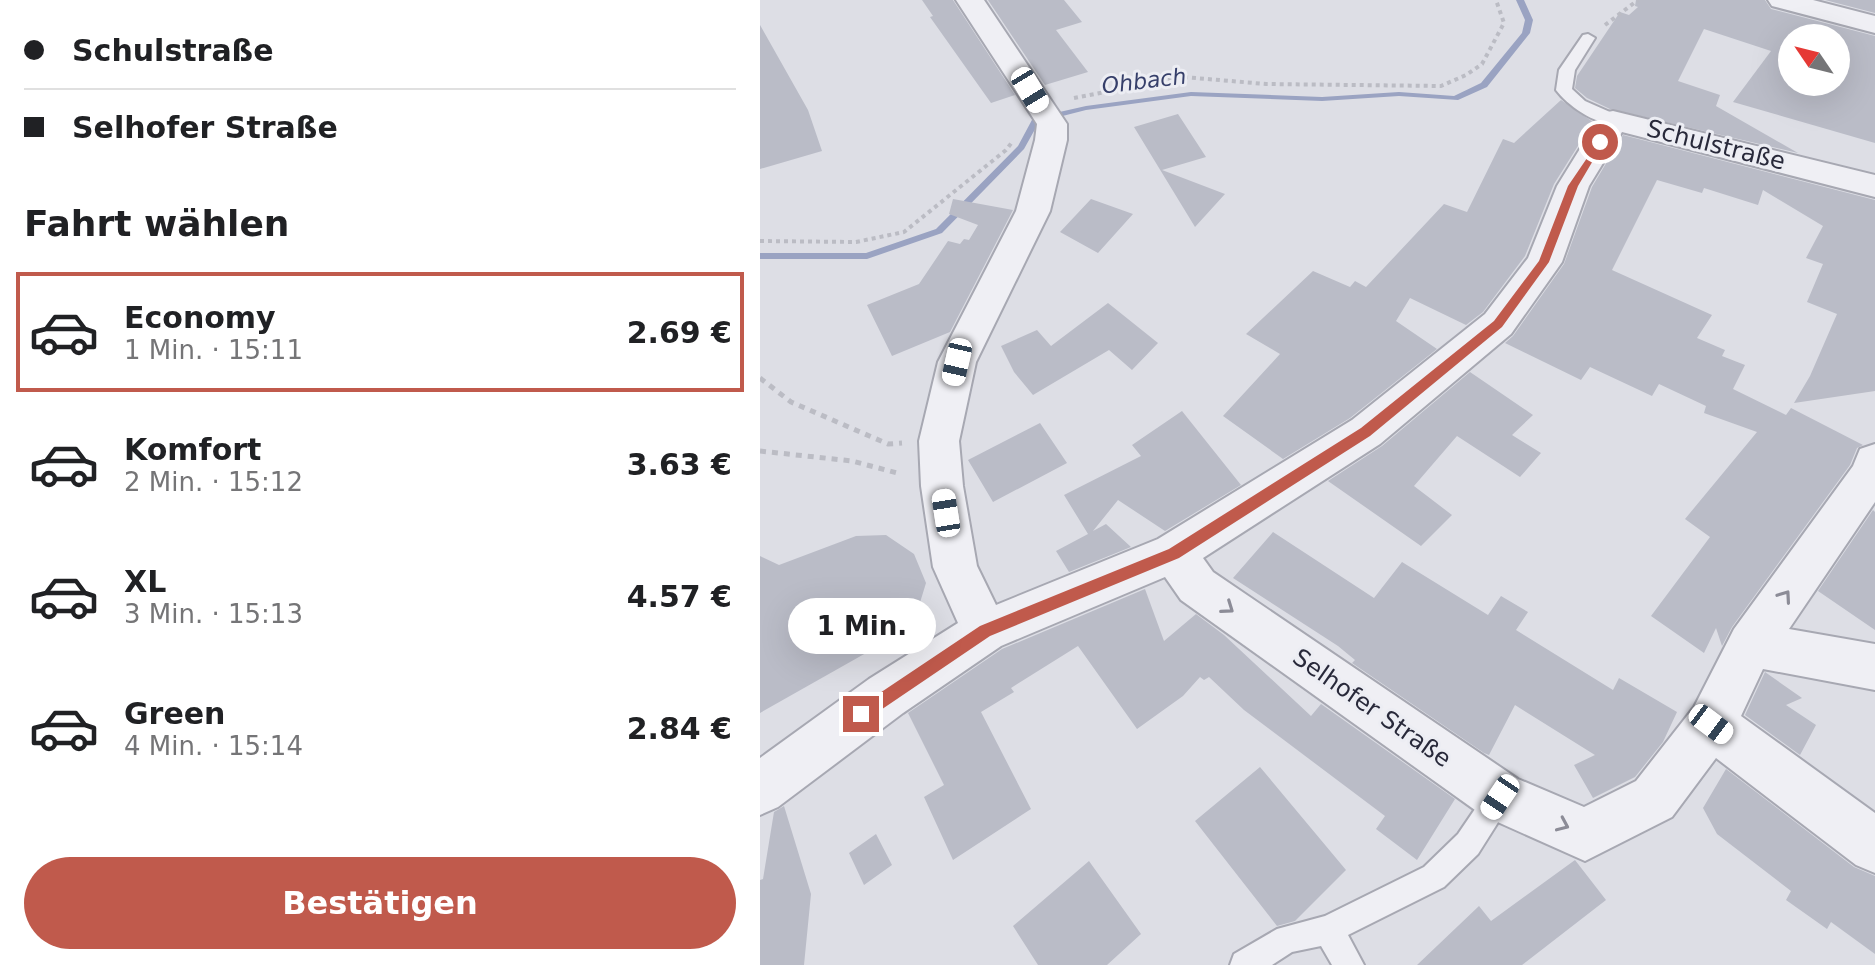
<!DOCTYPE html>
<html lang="de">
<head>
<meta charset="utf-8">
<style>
  :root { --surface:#fff; --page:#f2f2f2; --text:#202124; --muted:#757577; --line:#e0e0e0; --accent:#c05a4c }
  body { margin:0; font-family:"DejaVu Sans",sans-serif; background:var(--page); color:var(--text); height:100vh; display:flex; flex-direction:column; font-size:30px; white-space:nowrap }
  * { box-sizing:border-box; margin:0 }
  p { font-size:26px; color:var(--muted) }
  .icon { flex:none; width:44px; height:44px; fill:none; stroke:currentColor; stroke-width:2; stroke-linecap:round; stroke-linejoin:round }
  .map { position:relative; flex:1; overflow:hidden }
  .panel { display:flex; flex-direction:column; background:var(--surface); width:760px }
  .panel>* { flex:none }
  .top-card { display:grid; align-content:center; height:176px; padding:0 24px; background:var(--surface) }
  .needle { width:52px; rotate:305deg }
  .tools { position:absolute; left:1018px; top:24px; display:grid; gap:16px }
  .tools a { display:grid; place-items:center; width:72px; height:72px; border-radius:50%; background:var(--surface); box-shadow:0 8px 32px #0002; font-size:40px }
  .end { position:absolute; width:36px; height:36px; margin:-18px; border:10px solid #c05a4c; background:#fff; box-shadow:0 0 0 4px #fff }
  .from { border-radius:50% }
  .bubble { position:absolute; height:56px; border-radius:28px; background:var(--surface); box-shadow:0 8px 32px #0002; font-size:26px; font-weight:800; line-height:56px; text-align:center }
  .car { position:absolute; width:24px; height:48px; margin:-24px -12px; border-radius:10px; box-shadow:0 0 6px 2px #0007; background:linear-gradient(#fff 24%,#345 0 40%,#fff 0 76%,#345 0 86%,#fff 0) }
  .top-card b { display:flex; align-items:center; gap:28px; height:76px; font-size:30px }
  .top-card b+b { border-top:2px solid var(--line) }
  .top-card i { width:20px; height:20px; background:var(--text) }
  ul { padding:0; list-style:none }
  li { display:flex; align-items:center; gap:24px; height:120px; margin:0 16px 12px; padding:0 8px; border:4px solid transparent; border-radius:0px }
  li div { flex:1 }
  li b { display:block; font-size:30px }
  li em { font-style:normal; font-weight:800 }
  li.selected { border-color:var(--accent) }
  li>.icon { width:72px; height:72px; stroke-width:1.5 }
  h2 { padding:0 24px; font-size:36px; line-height:96px }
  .action { display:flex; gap:16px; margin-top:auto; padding:16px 24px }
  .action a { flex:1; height:92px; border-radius:48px; background:var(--accent); color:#fff; font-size:32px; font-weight:800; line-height:92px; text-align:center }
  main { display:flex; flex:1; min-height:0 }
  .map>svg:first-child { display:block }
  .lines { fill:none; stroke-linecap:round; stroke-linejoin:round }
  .stream { fill:#9aa3c2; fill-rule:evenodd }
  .building { fill:#babcc7; fill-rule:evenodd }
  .lane-casing { stroke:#a7a8b2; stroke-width:4 }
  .street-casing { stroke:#a7a8b2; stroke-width:4 }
  .path-far1 { stroke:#bbbcc4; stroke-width:4; stroke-dasharray:4 4; stroke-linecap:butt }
  .path { stroke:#bbbcc4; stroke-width:5; stroke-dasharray:6 6; stroke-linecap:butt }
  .lane { fill:#efeff4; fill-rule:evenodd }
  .street { fill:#efeff4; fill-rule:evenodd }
  .oneway { stroke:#8c8c97 }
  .route { fill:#c05a4c }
  .labels { text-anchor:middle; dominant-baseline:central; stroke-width:6; stroke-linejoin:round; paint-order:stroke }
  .far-water-label { font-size:22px; font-style:italic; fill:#363f6a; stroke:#ecedf3 }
  .street-label { font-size:24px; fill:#28293a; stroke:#ecedf3 }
</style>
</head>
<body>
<main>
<section class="panel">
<div class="top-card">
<b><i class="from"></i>Schulstraße</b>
<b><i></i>Selhofer Straße</b>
</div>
<h2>Fahrt wählen</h2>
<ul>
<li class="selected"><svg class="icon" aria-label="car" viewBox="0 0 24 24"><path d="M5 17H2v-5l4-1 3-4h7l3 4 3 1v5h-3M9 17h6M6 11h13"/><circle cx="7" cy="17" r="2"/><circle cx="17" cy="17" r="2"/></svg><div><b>Economy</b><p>1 Min. · 15:11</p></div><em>2.69 €</em></li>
<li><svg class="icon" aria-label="car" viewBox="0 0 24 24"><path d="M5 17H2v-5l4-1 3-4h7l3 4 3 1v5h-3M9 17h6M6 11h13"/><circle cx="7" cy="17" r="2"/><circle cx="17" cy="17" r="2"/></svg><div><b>Komfort</b><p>2 Min. · 15:12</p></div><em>3.63 €</em></li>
<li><svg class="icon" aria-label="car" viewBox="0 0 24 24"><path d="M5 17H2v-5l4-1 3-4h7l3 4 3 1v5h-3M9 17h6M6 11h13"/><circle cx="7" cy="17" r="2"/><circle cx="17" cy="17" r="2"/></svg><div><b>XL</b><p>3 Min. · 15:13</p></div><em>4.57 €</em></li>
<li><svg class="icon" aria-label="car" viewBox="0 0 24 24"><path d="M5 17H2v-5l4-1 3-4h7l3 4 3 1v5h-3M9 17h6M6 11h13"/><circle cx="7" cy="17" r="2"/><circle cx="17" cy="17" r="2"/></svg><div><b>Green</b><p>4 Min. · 15:14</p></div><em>2.84 €</em></li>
</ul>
<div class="action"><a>Bestätigen</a></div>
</section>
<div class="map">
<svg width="1115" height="965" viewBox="0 0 1115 965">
  <rect width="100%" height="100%" fill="#dddee5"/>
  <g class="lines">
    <path class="stream" d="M756,0h8l9,20 -3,13 -43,54 -29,13 -59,-4 -77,5 -131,-5 -105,14 -47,12 -15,27 -82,84 -75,26h-107v-6h106l70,-24 82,-83 15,-28 53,-12 105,-14 131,5 77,-5 55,4 27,-13 41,-50 3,-13z"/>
  </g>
  <path class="building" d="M162,0h31l62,95 -24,8 -61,-86 3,-1z
    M228,0h76l18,22 -26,8 32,42 -43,13z
    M876,0h129l6,9 104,27v107l-142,-41 38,-51 -67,-22 -26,52 42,14 -4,11 82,47 -188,-44 -23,-11 -12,-10 2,-12 43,-64 9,3 9,-8 -3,-1zM1032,38h44v44h-44z
    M1065,0h50v13z
    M0,25l48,85 14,41 -62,18z
    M801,100l32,22 -39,62 -29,72 -42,56 -17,13 -56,-27 -14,23 41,28 -87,69 -67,41 -60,-43 57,-62 -34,-20 67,-63 37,16 5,-6 11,6 78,-83 23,8 36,-73 11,4z
    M418,114l28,43 -44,13 63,24 -30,33 -61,-100z
    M863,135l252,65v191l-81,12 16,-27 27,-62 -30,-12 16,-38 -17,-6 17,-32 -60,-36 -5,15 -54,-17 -2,5 -45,-13 -45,90 100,45 -15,23 28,12 -3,6 23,9 -12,24 53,26 5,-7 72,37 -6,3 -7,17 -118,162 -10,19 -6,-18 -12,25 -53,-37 59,-79 -25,-18 72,-87 -53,-19 2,-7 -47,-22 -7,12 -62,-29 -9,13 -76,-37 8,-7 51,-72 28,-77z
    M193,199l60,11 -63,122 -58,24 -25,-51 52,-21 29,-43 12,3 4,-5 5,1 9,-15 -29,-11z
    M331,199l42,15 -35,39 -38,-21z
    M348,303l50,40 -26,27 -23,-20 -76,45 -19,-23 -13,-26 36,-16 14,16z
    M710,372l63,43 -21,20 29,18 -21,24 -63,-41 -43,50 38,29 -31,31 -93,-65 54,-35z
    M422,411l59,74 -76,46 -47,-31 -25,31 13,-7 25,23 -62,25 -13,-21 32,-17 -24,-39 77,-39 -9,-11z
    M280,423l27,40 -74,39 -25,-42z
    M1113,510l2,2v118l-57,-39z
    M513,532l101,66 28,-36 86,53 13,-19 27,16 -12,18 97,60 6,-12 58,34 -14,30 -28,35 -42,21 -19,-33 21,-10 -80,-50 -26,50 -5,-2 -132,-90 3,-3 -17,-14 -105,-68z
    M126,535l28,19 12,29 -8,26 -29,31 -129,73v-157l19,9 77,-29z
    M385,589l19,52 32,-27 28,21 87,81 10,-12 134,95 -38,61 -41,-31 9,-13 -141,-106 -35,-33 -5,3 -4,-3 -17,19 -46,33 -59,-83 -67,42 3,4 -33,20 50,97 -78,51 -29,-63 20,-12 -36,-72 94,-64z
    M1005,672l37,26 -16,7 30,20 -16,30 -55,-40z
    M500,767l86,103 -51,51 -18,5 -82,-105z
    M966,769l128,98 21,9v78l-44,-32 -4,7 -41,-29 5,-9 -74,-57 -14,-26z
    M24,806l27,88 -7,71h-44v-85l3,-1 11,-67z
    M116,834l16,31 -28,20 -15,-32z
    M815,860l31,40 -84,65h-105l62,-59 12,15z
    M329,861l52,73 -34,31h-69l-25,-39z"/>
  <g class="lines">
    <defs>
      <path id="lane" d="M828,34l7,4 -20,32 -3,19 13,12 34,15v8c-21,3 -51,-18 -63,-34l3,-20 24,-35z
        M740,783l10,4 4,10 -36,57 -34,33 -96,48 16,30h-32l-11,-19 -29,6 -20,13h-42l4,-11 43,-25 48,-13 99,-49 34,-33 32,-47z"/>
      <path id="street" d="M196,0h28l83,124v16l-17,71 -74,151 -17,79 4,45 14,80 19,39 162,-66 194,-119 133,-106 43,-56 29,-72 45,-73 11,-2 262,64v22l-253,-65 -33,54 -27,76 -51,72 -131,110 -177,114 10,14 305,207 66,28 52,-26 58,-74 40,-78 119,-163 7,-17 15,-5v58l-86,127 86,15v46l-112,-21 -22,47 134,97v60l-19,-8 -140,-107 -44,59 -87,44 -103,-46 -301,-215 -16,-23 -164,69 -98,67 -125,94 -18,8v-57l109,-79 89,-56 -25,-56 -12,-81 -2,-45 19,-79 78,-151 19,-71 2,-16z
        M1008,0h45l62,16v17l-103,-27z"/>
    </defs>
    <use href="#lane" class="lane-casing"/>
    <use href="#street" class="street-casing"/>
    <path class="path-far1" d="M845,25l33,-25
      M314,98l109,-21 83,7 175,2 25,-11 16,-11 22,-41 -8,-23
      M0,241l96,1 48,-10 102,-82 7,-9"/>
    <path class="path" d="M0,378l31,24 97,42 14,-1
      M0,451l92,10 49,13"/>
    <use href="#lane" class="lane"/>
    <use href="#street" class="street"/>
  </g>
  <defs><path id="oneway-chevron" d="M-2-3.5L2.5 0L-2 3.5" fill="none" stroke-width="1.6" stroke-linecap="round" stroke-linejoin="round" transform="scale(2)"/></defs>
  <g class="oneway">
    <use href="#oneway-chevron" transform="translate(1025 596) rotate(-55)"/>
    <use href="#oneway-chevron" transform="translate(468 608) rotate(35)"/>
    <use href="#oneway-chevron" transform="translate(803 825) rotate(24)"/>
  </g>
  <path class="route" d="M840,139l4,3 -26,44 -29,76 -47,65 -132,109 -191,122 -189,78 -124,84h-10v-11l124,-83 189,-77 192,-121 133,-107 45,-60 29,-75z"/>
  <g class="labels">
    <g class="far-water-label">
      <text transform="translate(384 81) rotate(-7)">Ohbach</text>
    </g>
    <g class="street-label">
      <text transform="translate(956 145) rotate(14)">Schulstraße</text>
      <text transform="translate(612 708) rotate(35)">Selhofer Straße</text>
    </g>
  </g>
</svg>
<div class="tools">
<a><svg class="needle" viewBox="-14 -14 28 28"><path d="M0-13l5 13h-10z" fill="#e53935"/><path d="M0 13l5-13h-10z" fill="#757577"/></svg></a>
</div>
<i class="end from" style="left:840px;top:142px"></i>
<i class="end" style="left:101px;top:714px"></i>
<div class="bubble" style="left:28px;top:598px;width:148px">1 Min.</div>
<i class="car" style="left:270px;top:90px;rotate:149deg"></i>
<i class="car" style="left:197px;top:362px;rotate:193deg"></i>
<i class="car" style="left:186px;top:513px;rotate:351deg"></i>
<i class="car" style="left:951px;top:724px;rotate:127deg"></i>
<i class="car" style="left:740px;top:797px;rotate:214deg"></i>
</div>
</main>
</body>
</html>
